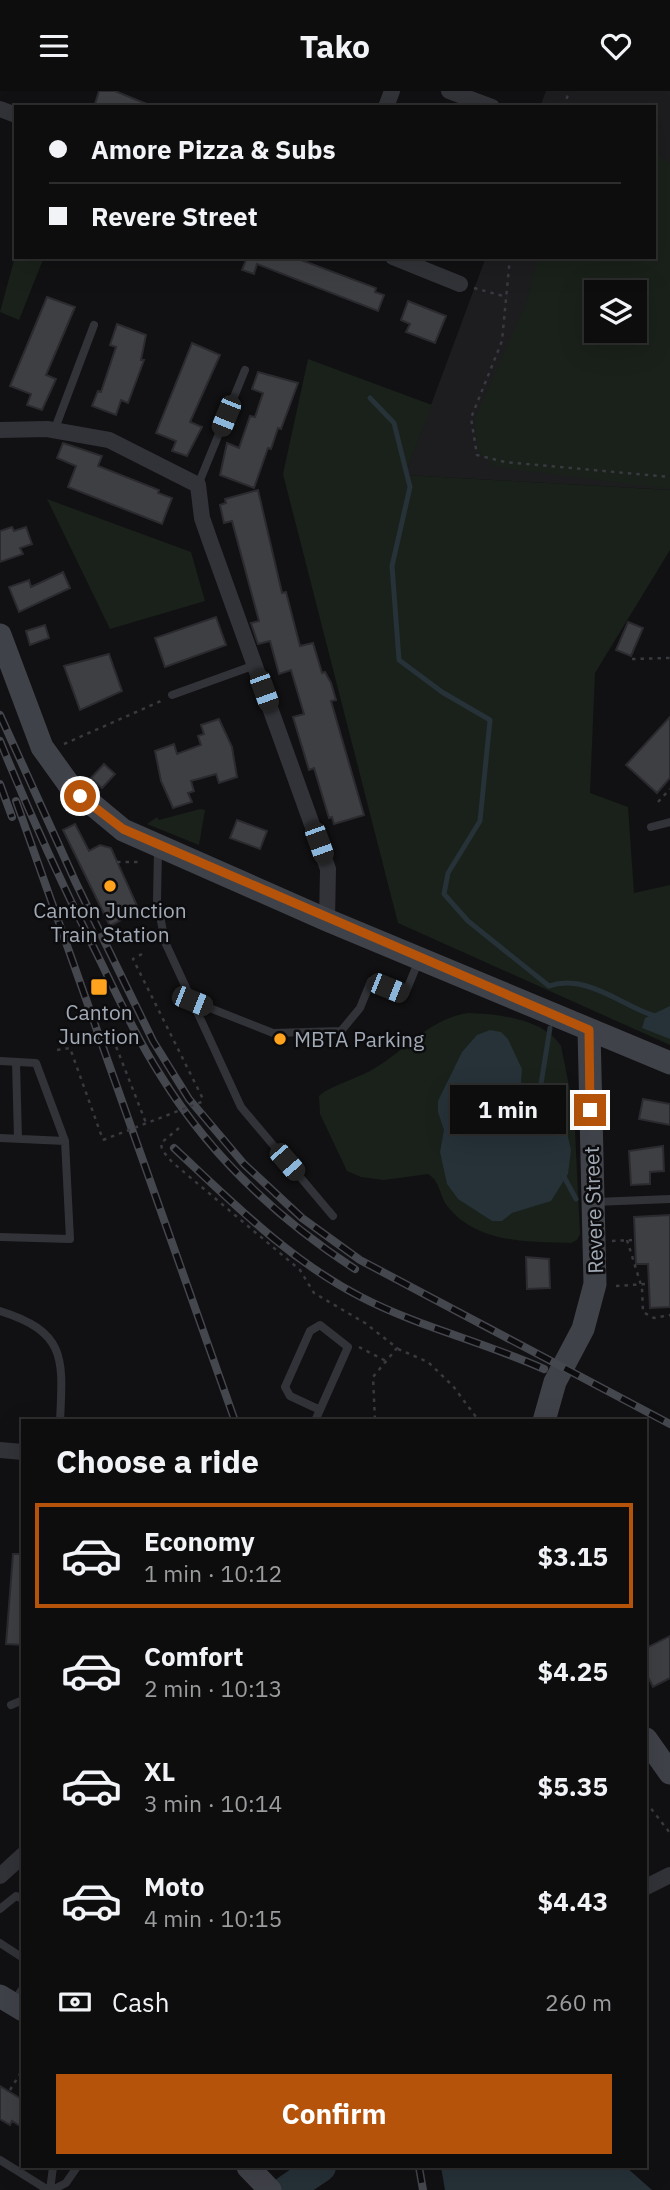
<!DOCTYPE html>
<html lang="en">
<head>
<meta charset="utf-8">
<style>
  :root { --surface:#0d0d0e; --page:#1b1b1c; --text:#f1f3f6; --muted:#9a9c9e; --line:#2d2d2e; --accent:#b45309 }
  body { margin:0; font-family:"IBM Plex Sans",sans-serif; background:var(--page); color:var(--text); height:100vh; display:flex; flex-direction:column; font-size:26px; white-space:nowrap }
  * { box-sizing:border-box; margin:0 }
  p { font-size:23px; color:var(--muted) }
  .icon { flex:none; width:38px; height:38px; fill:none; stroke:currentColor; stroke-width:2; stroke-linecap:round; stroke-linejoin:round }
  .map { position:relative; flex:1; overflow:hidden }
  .drawer { position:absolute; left:21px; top:1328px; width:626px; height:749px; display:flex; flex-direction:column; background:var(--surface); border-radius:0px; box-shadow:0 7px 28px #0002,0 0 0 2px var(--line) }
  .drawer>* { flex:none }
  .banner { position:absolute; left:14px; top:14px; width:642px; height:154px; border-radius:0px; box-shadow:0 7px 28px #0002,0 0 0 2px var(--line); display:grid; align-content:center; height:154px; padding:0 35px; background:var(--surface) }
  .buttons { position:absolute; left:584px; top:189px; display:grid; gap:14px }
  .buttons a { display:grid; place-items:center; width:63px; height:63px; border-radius:0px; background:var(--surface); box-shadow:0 7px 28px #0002,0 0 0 2px var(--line); font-size:35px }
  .end { position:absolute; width:32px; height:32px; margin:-16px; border:9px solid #b45309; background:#fff; box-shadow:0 0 0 4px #fff }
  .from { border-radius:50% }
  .bubble { position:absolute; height:49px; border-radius:0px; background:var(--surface); box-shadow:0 7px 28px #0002,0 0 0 2px var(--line); font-size:23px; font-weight:700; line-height:49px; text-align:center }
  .car { position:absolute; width:21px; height:42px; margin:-21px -10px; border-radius:9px; box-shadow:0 0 5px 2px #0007; background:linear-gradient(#222 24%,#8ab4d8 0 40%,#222 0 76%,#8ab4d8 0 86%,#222 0) }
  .banner b { display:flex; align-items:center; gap:24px; height:66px; font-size:26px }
  .banner b+b { border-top:2px solid var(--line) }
  .banner i { width:18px; height:18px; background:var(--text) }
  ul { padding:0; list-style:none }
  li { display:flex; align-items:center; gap:21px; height:105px; margin:0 14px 10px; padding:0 21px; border:4px solid transparent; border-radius:0px }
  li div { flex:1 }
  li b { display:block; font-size:26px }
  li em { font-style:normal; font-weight:700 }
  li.active { border-color:var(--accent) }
  li>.icon { width:63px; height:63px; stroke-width:1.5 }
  h2 { padding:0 35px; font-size:32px; line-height:84px }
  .pay { display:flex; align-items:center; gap:18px; height:77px; padding:0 35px; font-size:26px }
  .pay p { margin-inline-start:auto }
  .primary-button { display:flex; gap:14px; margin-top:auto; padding:14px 35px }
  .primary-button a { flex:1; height:80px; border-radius:0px; background:var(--accent); color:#fff; font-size:28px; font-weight:700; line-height:80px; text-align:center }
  header { display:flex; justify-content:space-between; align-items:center; height:91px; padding:0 35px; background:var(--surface); font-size:32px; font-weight:700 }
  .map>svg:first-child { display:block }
  .built { fill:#1d1d20; fill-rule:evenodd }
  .green { fill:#19211a; fill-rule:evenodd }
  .water { fill:#263138 }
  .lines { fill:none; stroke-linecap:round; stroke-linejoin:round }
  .stream { stroke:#263138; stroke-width:5 }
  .river { stroke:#263138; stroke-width:30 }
  .building { fill:#3d3f43; stroke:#2b2b2f; stroke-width:2 }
  .path { stroke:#383a3f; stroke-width:2.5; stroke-dasharray:3.5 5; stroke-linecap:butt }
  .lane { stroke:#323338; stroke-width:8 }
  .street { stroke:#323338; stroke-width:16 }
  .secondary { stroke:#404249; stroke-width:23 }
  .rail-casing { stroke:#45474e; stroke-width:8 }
  .rail { stroke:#0c0c0e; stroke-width:5; stroke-dasharray:16; stroke-linecap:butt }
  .path-bridge { stroke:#383a3f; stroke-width:2.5; stroke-dasharray:3.5 5; stroke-linecap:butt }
  .route { stroke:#b45309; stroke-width:9 }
  .poi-dot { fill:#ffa21d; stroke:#0c0c0e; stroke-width:2.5 }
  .labels { text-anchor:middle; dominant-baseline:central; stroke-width:5; stroke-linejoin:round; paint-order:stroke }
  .poi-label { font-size:21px; fill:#a1a9b5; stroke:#0c0c0e }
  .street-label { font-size:21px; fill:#a1a9b5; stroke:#0c0c0e }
</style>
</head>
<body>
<header><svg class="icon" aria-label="menu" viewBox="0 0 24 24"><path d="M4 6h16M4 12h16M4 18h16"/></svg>Tako<svg class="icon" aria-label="heart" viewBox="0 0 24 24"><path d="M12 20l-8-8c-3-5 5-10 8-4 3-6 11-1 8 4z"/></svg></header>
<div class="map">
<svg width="670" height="2099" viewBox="0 0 670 2099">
  <rect width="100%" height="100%" fill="#111113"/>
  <path class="built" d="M546,0h124v399l-265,-15 81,-218h168v-150h-114zM597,201h38v39h-38z"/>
  <path class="green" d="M655,52l6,16 9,4v326l-175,-22 -17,-15 -4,-31 51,-115 13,-49h116zM597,201h38v39h-38z
    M16,162v4h28l-25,63 -19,-8z
    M308,268l124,46 -27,70 265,15v60l-75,123 -5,120 38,14 6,86 36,-8v160l-272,-122 -115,-449z
    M47,408l144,53 14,49 -95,28z
    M200,718l5,1 -6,35 -52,-21 10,-7 2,3z
    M469,922c29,1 75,6 92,33l13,64 6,124 -3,6 -6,3c-43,-1 -94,0 -123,-36 -9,-11 -7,-25 -20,-33l-44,6 -23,-3 -14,-6 -27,-57 -1,-18 5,-4c17,-10 35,-14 51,-24 32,-19 55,-50 94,-55z"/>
  <path class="water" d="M670,915v33l-28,-11 3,-10z
    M490,939l11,2 7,7 14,30 -1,13 8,12 -3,9 3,12 27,1 9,8 6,26 -3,24 -17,27 -39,12 -10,8h-10l-34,-22 -11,-15 -7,-32 4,-22 -6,-18v-11l24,-49 15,-17z
    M441,2076h185l26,23h-207z"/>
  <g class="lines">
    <path class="stream" d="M370,307l24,25 16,64 -18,79 7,94 43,32 48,28 -10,101 -32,52 -4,21 24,27 81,65c45,-16 92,38 121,30
      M535,1030l15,-93
      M562,1082l14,26"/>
    <path class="river" d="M287,2099l34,-23"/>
  </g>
  <path class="building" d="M99,0h16l39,16h-60z
    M243,166h50l83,31 -1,4 9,3 -6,16 -121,-47 -3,10 -12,-4 4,-10z
    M47,206l28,10 -29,68 10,4 -14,31 -15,-5 4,-11 -21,-8z
    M408,210l38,15 -11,27 -29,-11 4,-8 -9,-4z
    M117,233l29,11 -5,25h3l-16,43 -7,-3 -5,15 -24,-9 6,-15 3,1 15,-45 -6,-2z
    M192,252l28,12 -30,67 12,5 -15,29 -15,-5 4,-10 -20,-8z
    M258,281l40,11 -17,46 -3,-1 -7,21 -3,-1 -14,40 -34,-13 7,-32 12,5 11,-32 5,1 8,-24 -11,-4z
    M63,352l39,13 -4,10 61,24 -1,3 14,5 -10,26 -94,-37 8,-21 -19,-8z
    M258,399l24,103 4,-1 14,54 13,-3 9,30 3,-1 6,11 5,17 -5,1 33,114 -30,9 -2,-7 -3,1 -15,-50 -5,2 -16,-53 11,-3 -13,-44 -12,4 -9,-33 -12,3 -7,-21 8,-2 -27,-100 -8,2 -4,-18 6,-2 -1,-4z
    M12,436l2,4 12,-4 6,17 -12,4 3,6 -23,8v-31z
    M63,481l7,16 -51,24 -10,-25 20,-7 2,7z
    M216,526l10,28 -61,22 -10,-29z
    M628,531l15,6 -12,28 -15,-6z
    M45,534l4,13 -19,7 -4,-14z
    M109,563l13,37 -42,19 -16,-44z
    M670,626v61l-13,15 -31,-28z
    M219,628l13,28 5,30 -18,6 -3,-9 -25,7 3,10 -6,2 4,9 -19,6 -12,-27 -6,-30 19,-7 3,10 24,-9 -3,-9 6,-2 -3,-9z
    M104,673l11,10 -13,14 -11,-10z
    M237,729l30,11 -7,18 -30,-11z
    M75,733l14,27 11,-6 11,3 28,62 -29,16 -47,-96z
    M643,1008l27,5v21l-31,-6z
    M663,1055l1,25 -14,1v12l-19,1 -2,-34z
    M670,1124v92l-20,1 -2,-44h-12l-2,-47z
    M526,1166l23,2 1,29 -23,1z
    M13,1463h10v91l-17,-1z
    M670,1545v42l-17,9 -7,-14v-25z
    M0,1995l23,14v28l-11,-7 -2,4 -10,-6z"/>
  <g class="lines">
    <path class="path" d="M564,16l5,-16
      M510,166l-8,84 -31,77 6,37 28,7 165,15
      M474,197l33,9
      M632,568l38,-1
      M64,653l97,-43
      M658,711l12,-13
      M117,771h23
      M142,863l-9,5 71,142
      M110,940l36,92
      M57,959l13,-2 33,92
      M179,1037l-18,15 1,7 10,12 128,108 14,23 51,30 32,25 -24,29 2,44
      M627,1149l15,48 1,24 11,6 16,-3
      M612,1150l20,-1
      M616,1195l30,-2
      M359,1256l27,14
      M398,1258l30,13 25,24 26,35
      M646,1711l24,31
      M10,1999l13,-21"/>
    <path class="lane" d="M54,340l40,-106
      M198,394l47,-115
      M172,604l83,-30
      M651,736l19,-5
      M158,758l-1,51 8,42 76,165 92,109
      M192,910l81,32 68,-2 19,-23 11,-27 34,13 14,-34
      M0,970l36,2 29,78
      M16,971l2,77
      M0,1047l65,3 5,98 -70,-2
      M595,1111l75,-3
      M0,1220c67,21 63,48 60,110
      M315,1330l33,-74 -28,-22 -10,6 -25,56 5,9 28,13
      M11,1614l12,-5
      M0,1818l16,-13 7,3
      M0,1852l23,15
      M14,1910l9,-13
      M0,2069l48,30
      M50,2099l3,-23
      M52,2099l14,-7 11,-16"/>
    <path class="street" d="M449,0l43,16
      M386,16l6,-16
      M0,18l16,6
      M393,166l67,27
      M0,339l47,-1 62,11 89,45 4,33 8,23 118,328 -1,51
      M0,1359l23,2
      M0,1785l23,-21
      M646,1796l24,-12"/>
    <path class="secondary" d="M0,544l42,112 28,39 53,44 204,90 343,143
      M544,1330l11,-39 28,-53 12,-45 -6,-254
      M646,1648l24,34
      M0,1905l23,14
      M248,2076l22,23"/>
    <defs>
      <path id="rail" d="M0,624l76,168 77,158 36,58 55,65 58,54 58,42 310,164
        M0,650c28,69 59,137 92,203 22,44 42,90 69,132 48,78 117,143 194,193
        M0,693l12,33
        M16,710l219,620
        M174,1057c58,54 115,112 187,149 58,30 123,45 183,72
        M419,2076l4,23"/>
    </defs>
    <use href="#rail" class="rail-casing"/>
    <use href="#rail" class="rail"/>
    <path class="path-bridge" d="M103,1049l101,-39"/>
  </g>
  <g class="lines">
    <path class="route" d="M80,705l43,33 466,201 1,80"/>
  </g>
  <g class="poi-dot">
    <circle cx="110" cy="795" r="7"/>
    <rect x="90" y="887" width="18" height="18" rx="3.5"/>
    <circle cx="280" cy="948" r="7"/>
  </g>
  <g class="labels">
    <g class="poi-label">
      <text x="110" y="819">Canton Junction<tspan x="110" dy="24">Train Station</tspan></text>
      <text x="99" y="921">Canton<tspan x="99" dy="24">Junction</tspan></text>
      <text x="294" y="948" text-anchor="start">MBTA Parking</text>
    </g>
    <g class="street-label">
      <text transform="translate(593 1119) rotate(-92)">Revere Street</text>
    </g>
  </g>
</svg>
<div class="buttons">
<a><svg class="icon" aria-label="layers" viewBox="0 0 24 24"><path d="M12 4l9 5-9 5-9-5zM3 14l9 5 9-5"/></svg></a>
</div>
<i class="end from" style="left:80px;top:705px"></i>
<i class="end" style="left:590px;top:1019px"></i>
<div class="bubble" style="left:450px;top:994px;width:116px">1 min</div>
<i class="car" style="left:226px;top:325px;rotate:202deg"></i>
<i class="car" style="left:264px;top:600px;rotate:160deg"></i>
<i class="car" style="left:319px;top:752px;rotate:160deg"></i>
<i class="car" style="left:388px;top:897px;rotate:112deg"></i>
<i class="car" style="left:192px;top:910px;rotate:112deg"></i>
<i class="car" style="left:287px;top:1071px;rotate:139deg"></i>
<div class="banner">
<b><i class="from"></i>Amore Pizza &amp; Subs</b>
<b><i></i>Revere Street</b>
</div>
<section class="drawer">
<h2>Choose a ride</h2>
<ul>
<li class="active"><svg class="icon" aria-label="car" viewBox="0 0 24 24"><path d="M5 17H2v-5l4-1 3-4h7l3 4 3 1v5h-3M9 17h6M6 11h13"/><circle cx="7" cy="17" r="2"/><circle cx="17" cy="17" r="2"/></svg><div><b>Economy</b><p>1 min · 10:12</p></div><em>$3.15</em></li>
<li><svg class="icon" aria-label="car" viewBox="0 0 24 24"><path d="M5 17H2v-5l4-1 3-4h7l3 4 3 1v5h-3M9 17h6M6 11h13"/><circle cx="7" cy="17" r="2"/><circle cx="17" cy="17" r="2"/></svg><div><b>Comfort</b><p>2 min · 10:13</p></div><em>$4.25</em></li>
<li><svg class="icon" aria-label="car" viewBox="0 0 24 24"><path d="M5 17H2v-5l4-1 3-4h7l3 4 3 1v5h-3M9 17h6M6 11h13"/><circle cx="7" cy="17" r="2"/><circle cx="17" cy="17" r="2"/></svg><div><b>XL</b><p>3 min · 10:14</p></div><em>$5.35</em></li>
<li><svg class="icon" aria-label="car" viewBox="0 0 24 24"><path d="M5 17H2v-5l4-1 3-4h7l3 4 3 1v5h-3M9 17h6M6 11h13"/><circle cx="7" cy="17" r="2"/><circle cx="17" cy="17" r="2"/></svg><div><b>Moto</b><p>4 min · 10:15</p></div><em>$4.43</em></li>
</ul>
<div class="pay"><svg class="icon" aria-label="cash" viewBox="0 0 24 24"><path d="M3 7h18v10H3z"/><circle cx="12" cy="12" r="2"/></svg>Cash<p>260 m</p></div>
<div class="primary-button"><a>Confirm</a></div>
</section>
</div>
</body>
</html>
